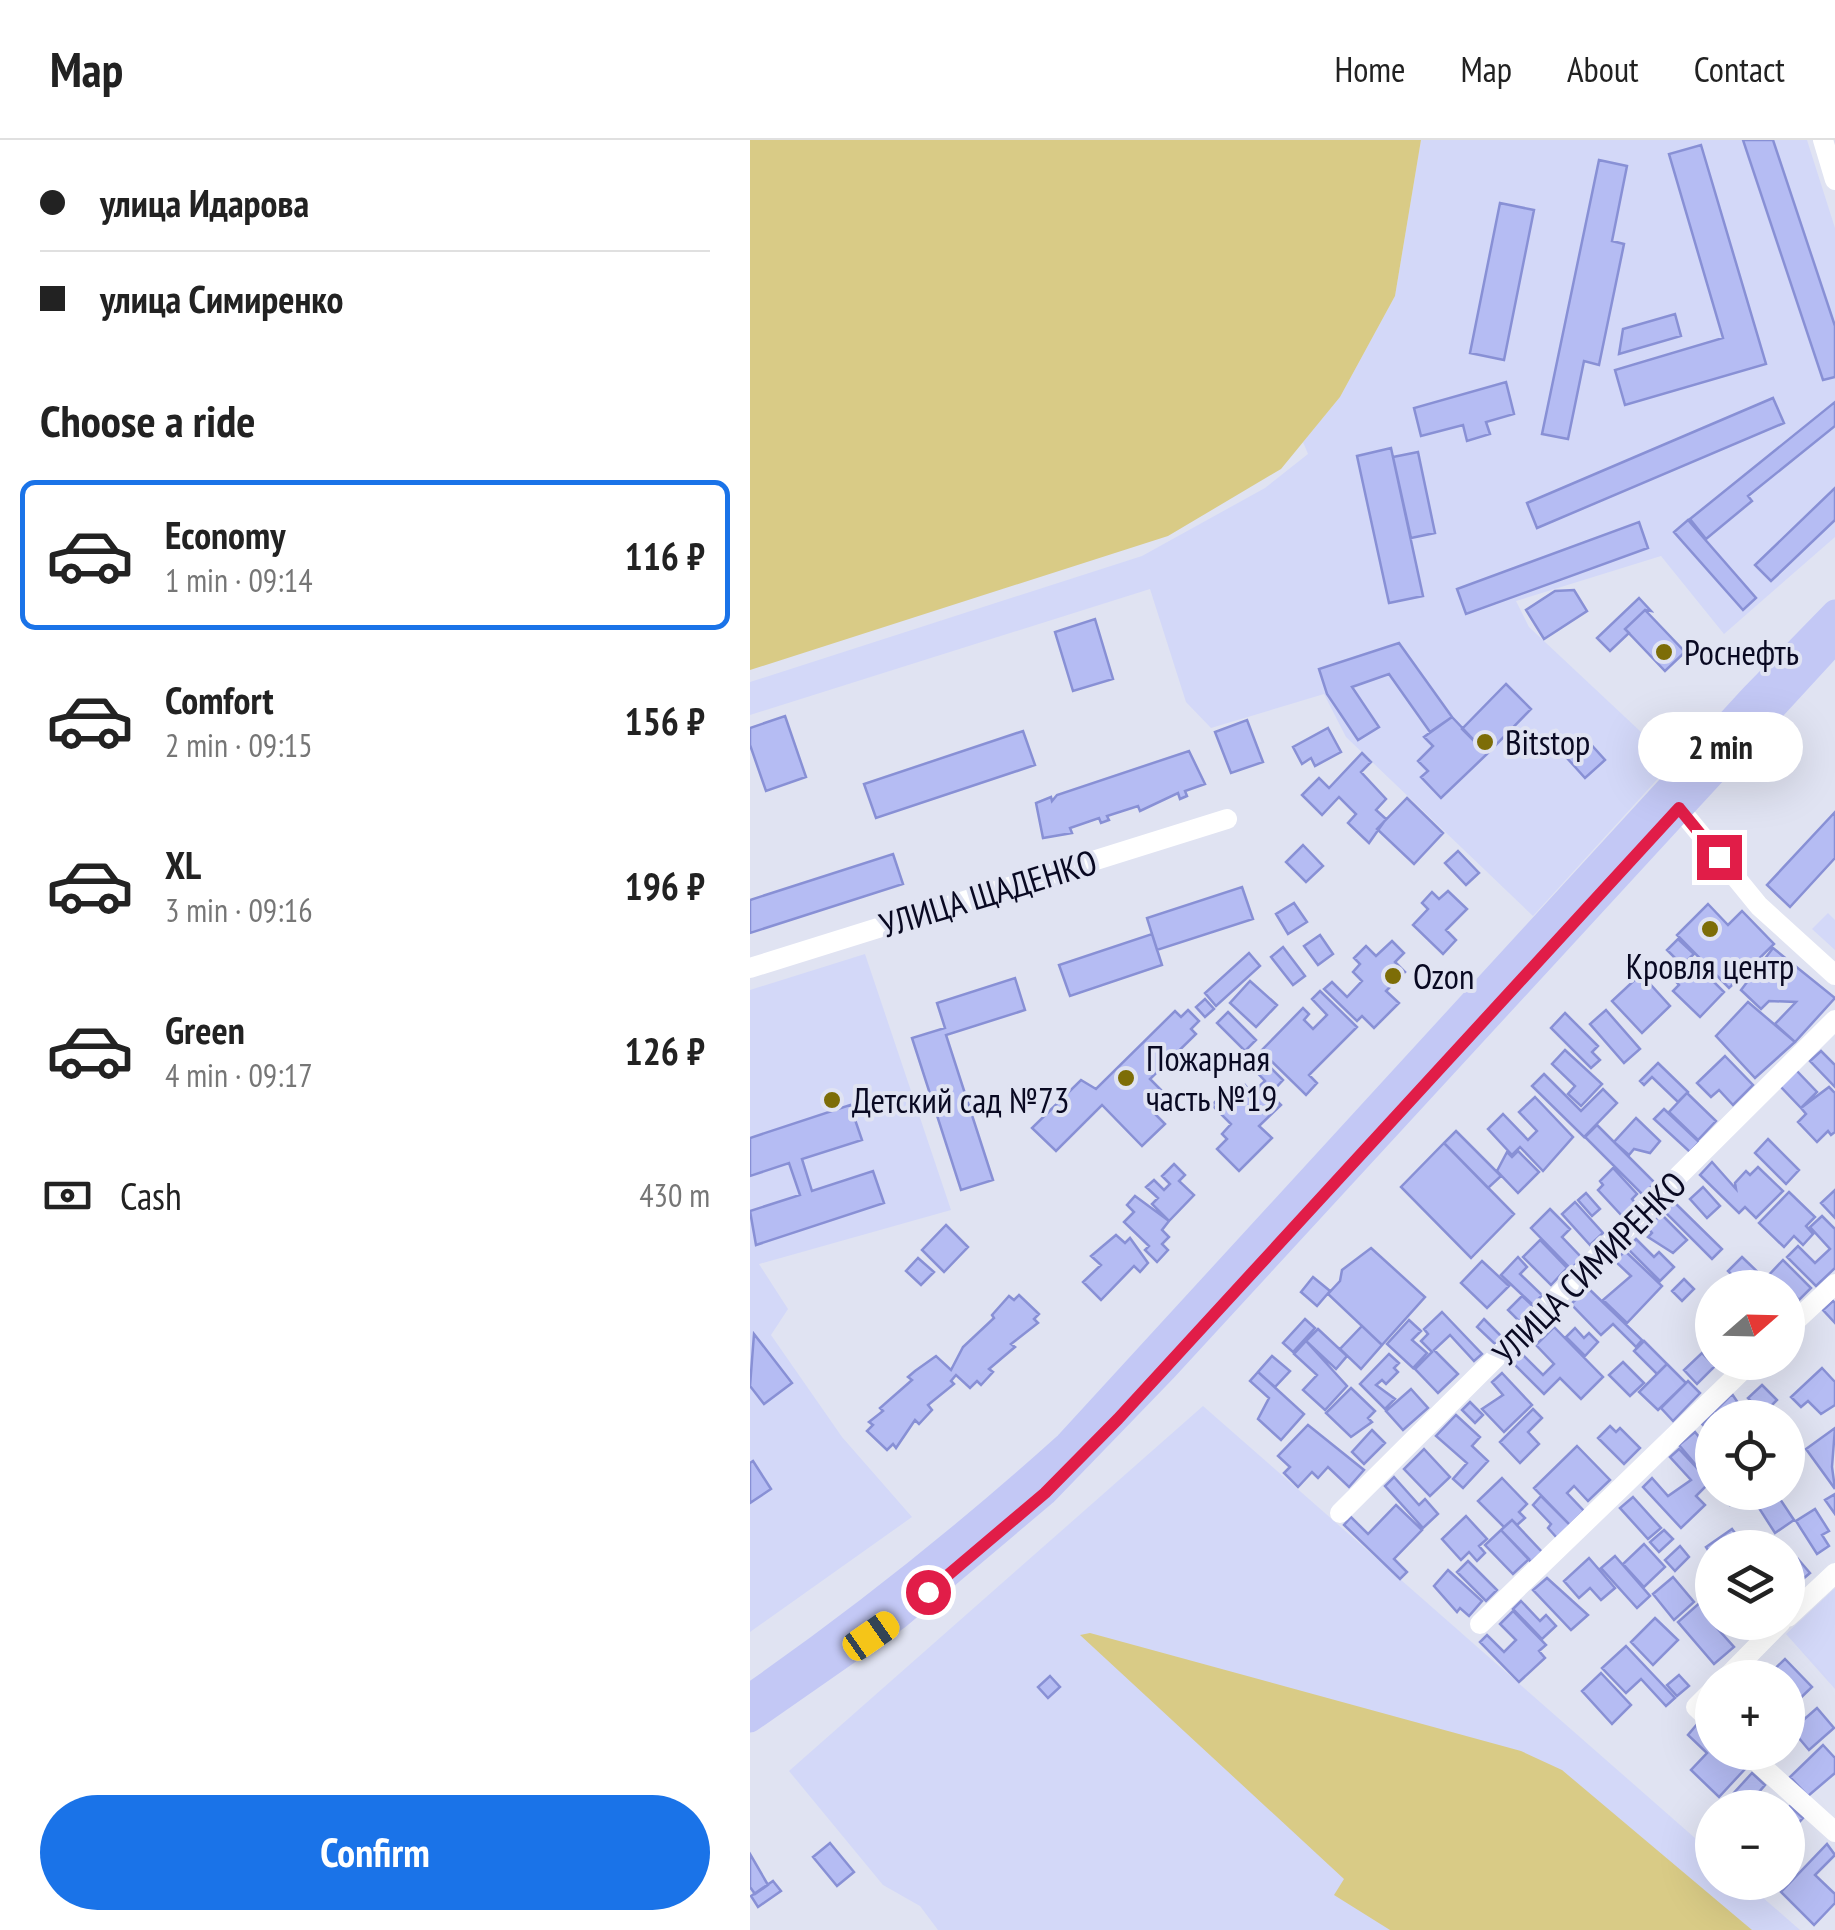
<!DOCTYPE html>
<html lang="en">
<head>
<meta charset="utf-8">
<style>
  :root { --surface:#fff; --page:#f2f2f2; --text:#222; --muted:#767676; --line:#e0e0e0; --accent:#1a73e8 }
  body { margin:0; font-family:"PT Sans Narrow",sans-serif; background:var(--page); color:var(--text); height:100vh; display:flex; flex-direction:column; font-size:38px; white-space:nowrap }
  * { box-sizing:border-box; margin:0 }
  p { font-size:32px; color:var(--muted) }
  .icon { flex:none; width:55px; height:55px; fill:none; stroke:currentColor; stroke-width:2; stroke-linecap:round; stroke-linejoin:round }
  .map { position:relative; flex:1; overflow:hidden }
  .sheet { display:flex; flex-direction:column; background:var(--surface); width:750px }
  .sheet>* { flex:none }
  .banner { display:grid; align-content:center; height:220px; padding:0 40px; background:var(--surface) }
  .needle { width:65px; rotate:70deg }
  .tools { position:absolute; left:945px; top:1130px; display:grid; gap:20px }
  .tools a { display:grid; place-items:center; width:110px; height:110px; border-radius:50%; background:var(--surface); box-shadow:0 10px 40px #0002; font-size:50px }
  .end { position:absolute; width:45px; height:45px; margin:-22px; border:12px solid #e11d48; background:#fff; box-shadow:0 0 0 5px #fff }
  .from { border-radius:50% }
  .bubble { position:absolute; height:70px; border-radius:35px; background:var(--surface); box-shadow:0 10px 40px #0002; font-size:32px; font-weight:600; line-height:70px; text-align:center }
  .car { position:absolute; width:30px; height:60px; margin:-30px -15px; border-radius:12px; box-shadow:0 0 8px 2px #0007; background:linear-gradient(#f5c518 24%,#345 0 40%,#f5c518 0 76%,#345 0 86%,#f5c518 0) }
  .banner b { display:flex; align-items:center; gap:35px; height:95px; font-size:38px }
  .banner b+b { border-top:2px solid var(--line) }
  .banner i { width:25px; height:25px; background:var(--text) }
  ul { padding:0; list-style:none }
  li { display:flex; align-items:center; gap:30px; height:150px; margin:0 20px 15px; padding:0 20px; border:5px solid transparent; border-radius:15px }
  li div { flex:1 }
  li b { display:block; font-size:38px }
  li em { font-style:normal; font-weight:600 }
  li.active { border-color:var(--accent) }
  li>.icon { width:90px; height:90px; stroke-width:1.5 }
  h2 { padding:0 40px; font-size:45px; line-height:120px }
  .pay { display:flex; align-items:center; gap:25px; height:110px; padding:0 40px; font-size:38px }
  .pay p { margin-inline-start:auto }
  .button { display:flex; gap:20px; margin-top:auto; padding:20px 40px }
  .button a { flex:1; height:115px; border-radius:60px; background:var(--accent); color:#fff; font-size:40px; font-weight:600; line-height:115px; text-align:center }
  header { display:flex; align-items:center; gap:60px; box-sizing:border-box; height:140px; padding:0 50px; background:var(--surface); border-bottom:2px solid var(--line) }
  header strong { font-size:48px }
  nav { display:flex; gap:55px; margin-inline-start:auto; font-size:35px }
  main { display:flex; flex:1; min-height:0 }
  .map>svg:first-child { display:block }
  .built { fill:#d3d8f8 }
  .green { fill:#d9cb86 }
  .building { fill:#b5bcf3; stroke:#8890d5; stroke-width:2.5 }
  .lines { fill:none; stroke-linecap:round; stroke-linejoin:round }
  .minor { stroke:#fff; stroke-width:20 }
  .major { stroke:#c3c8f5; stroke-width:25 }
  .route { stroke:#e11d48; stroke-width:12 }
  .poi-dot { fill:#7d6d07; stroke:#e0e3f2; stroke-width:4 }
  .labels { text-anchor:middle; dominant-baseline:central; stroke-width:8; stroke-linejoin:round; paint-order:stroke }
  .poi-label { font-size:35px; fill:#090922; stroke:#e0e3f2; text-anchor:start }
  .street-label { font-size:35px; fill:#090922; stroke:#e0e3f2 }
</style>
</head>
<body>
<header>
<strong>Map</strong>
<nav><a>Home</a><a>Map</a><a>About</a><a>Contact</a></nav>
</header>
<main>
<section class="sheet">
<div class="banner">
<b><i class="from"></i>улица Идарова</b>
<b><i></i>улица Симиренко</b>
</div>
<h2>Choose a ride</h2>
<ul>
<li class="active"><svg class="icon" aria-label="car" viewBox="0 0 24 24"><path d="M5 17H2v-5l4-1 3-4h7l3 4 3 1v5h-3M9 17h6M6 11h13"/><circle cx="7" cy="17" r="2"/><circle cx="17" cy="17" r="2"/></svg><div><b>Economy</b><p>1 min · 09:14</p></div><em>116 ₽</em></li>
<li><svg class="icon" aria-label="car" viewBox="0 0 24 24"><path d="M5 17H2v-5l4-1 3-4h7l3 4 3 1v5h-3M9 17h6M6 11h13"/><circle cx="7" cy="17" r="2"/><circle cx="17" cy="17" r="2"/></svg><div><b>Comfort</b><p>2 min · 09:15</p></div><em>156 ₽</em></li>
<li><svg class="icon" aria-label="car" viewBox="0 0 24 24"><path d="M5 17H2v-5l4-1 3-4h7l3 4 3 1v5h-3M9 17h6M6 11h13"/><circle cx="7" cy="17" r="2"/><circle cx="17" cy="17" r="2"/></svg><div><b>XL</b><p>3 min · 09:16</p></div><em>196 ₽</em></li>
<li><svg class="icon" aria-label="car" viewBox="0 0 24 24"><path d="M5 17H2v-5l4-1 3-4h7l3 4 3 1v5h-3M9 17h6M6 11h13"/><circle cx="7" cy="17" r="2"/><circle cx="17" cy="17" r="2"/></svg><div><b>Green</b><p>4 min · 09:17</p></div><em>126 ₽</em></li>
</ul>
<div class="pay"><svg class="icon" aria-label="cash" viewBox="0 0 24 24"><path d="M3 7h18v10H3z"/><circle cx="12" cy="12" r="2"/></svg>Cash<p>430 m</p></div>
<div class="button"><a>Confirm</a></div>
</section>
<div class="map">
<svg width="1085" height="1790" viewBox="0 0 1085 1790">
  <rect width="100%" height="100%" fill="#e0e3f2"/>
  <path class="built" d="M671,0h386l28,88v309l-111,97 -63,-78 -145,45 13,26 144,135 -140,154 -187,-179 -22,-43 -113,34 -25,-26 -36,-113 -400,126v-33l392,-126 123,-68 43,-34 -5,-12 37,-45 55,-101z
    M1078,773l7,7v30l-23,-21z
    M115,814l86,256 -192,54 29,45 -17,26 71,102 70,80 -162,115v-642z
    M453,1266l509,447v29l34,1 54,47h-862l-18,-24 -37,-21 -94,-114z
    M1085,1448v101l-49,-55z"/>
  <path class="green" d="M0,0h671l-26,156 -55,101 -59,72 -113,67 -418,134z
    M340,1493l431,118 41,19 190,160h-362l-56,-35 10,-16 -264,-244z"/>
  <path class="building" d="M993,0h30l62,186v51l-12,3z
    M951,5l65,219 -141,41 -10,-35 108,-32 -54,-184z
    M849,20l28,6 -15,75 12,3 -25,121 -15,-4 -16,78 -26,-5z
    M750,63l34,7 -30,150 -34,-7z
    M925,174l6,22 -62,18 4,-25z
    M756,242l8,32 -28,8 4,12 -23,7 -4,-16 -42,11 -7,-28z
    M1023,258l11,25 -247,105 -10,-25z
    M1085,262v24l-87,70 4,5 -46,38 -16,-20z
    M641,308l32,148 -34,7 -32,-147z
    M668,312l17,81 -24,5 -18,-81z
    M1085,348v32l-64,61 -16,-16z
    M938,380l68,78 -13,12 -69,-78z
    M889,382l9,26 -182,66 -9,-25z
    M824,450l13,21 -43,28 -18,-29 29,-19z
    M889,458l12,13 -6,-1 -20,19 4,4 -19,18 -13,-13z
    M895,470l40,42 -20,19 -40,-42z
    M345,479l18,60 -40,12 -18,-59z
    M649,503l53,74 -22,15 -41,-58 -37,13 27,40 -21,13 -31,-46 -8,-25z
    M756,544l25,25 -44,45 -25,-25z
    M35,576l21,61 -40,14 -16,-46v-17z
    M702,577l35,37 -46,44 -20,-21 7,-6 -10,-10 15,-15 -9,-9z
    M497,580l16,42 -32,11 -16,-41z
    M578,588l13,24 -26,14 -4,-8 -9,6 -9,-17z
    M273,591l12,34 -159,53 -12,-34z
    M837,600l18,20 -20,18 -18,-20z
    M439,611l16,33 -20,7 2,5 -7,3 -2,-6 -38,18 -2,-5 -31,10 2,4 -8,3 -2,-5 -29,10 2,5 -29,5 -7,-35 15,-6 1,4 5,-6z
    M612,613l9,9 -10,10 25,27 -10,11 10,9 -17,24 -21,-20 8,-9 -17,-17 -17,18 -20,-20 17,-17 10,10z
    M657,658l36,35 -29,31 -37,-35z
    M1085,672v46l-45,49 -23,-22z
    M553,705l20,21 -17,16 -20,-20z
    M708,711l21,22 -13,12 -21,-22z
    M143,714l10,30 -153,49v-33z
    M492,747l11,32 -96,31 -10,-32z
    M698,751l19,18 -21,21 10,10 -13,14 -30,-29 15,-16 -6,-6 10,-11 7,7z
    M544,763l13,19 -19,12 -12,-20z
    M958,764l20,21 14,-14 32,33 -45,44 -52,-53z
    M402,794l10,31 -92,31 -11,-31z
    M570,795l13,19 -15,11 -14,-19z
    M928,799l16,15 -12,11 -15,-15z
    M642,801l12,12 -9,9 10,10 -19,19 13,12 -25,25 -12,-12 -5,5 -33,-32 8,-7 15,15 15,-16 -9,-9 7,-8 -6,-6 12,-12 10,10z
    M533,807l22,29 -12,9 -22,-28z
    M1023,808l62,50 -40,44 -20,-18 21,-22 -27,-1 -8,8 -20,-19z
    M499,813l11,13 -44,40 -11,-13z
    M935,826l7,7 6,-7 26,26 -24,25 -27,-26 6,-6 -6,-7z
    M891,834l29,32 -28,27 -30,-32z
    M265,838l10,32 -79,25 47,145 -32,10 -49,-152 33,-10 -8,-25z
    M500,841l27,24 -21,22 -26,-24z
    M570,851l37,36 -48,48 8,8 -11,12 -45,-44 42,-43 6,6 -5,6 9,9 14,-14 -15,-16z
    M455,859l9,10 -9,8 -9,-10z
    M998,862l47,40 -40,36 -39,-42z
    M438,870l11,11 -8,8 5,5 -46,45 21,21 -15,15 9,9 -23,22 -40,-41 -46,46 -24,-23 49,-48 15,9 79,-78 6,6z
    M856,870l34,39 -16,14 -34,-39z
    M478,872l28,28 -11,11 -28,-28z
    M815,873l33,33 -6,6 8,8 -9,8 -40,-40z
    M815,910l37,34 -21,22 -13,-12 7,-8 -23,-22z
    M1071,911l14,14v22l-25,-26z
    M508,915l25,25 -13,14 11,11 -22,21 13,12 -33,33 -22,-22 10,-10 -5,-5 9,-10 -19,-19 17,-17 6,7 10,-10 7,8 13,-12 -16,-17z
    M975,916l28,29 -20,20 -14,-15 -8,7 -14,-14z
    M908,923l30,29 -10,10 -26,-25 -8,8 -4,-4z
    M1046,930l21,22 -16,16 -21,-22z
    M794,934l37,37 22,-22 14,14 -33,34 -52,-51z
    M1079,947l6,6v39l-4,3 -3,-4 -11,11 -19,-20 8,-8 -5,-6z
    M937,953l29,28 -18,19 -29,-28z
    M785,957l38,40 -30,34 -23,-24 -8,8 -24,-26 15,-15 25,26 9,-9 -18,-19z
    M100,965l12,35 -60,19 10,32 61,-20 11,32 -128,42 -6,-34 50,-16 -11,-32 -39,13v-38z
    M914,969l35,33 -9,10 -36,-33z
    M886,978l24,23 -10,12 -16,-4 -5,6 -15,-13z
    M847,985l58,58 -12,12 -58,-58z
    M706,991l45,45 -13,12 -44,-45z
    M1018,999l31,31 -13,14 -31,-31z
    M694,1003l70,71 -43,44 -70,-71z
    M768,1011l21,21 -21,21 -21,-22 10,-19 5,5z
    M962,1022l24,27 -1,-6 11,-12 4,4 8,-8 25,24 -27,27 -11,-11 -6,6 -39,-38z
    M424,1024l11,11 -6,6 15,14 -25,26 -17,-17 6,-6 -12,-11 8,-7 10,10 6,-6 -8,-8z
    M863,1028l24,26 -5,5 4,5 -13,13 -25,-27 5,-5 -3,-4z
    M953,1047l17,19 -13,12 -17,-19z
    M1085,1050v28l-14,-15z
    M1039,1052l26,25 -9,9 7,8 -10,11 -9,-9 -10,11 -25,-24z
    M836,1053l14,16 -8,7 -14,-16z
    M385,1056l34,25 -7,9 7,7 -7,7 6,6 -11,12 -12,-12 4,-4 -25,-24 10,-10 -7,-7z
    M923,1061l49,48 -10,10 -48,-48z
    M825,1062l28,31 -13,12 -28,-31z
    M800,1069l20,20 -8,8 20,21 -11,11 -40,-41z
    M911,1074l26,26 -14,13 -25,-16 4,-4 -4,-5z
    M1072,1076l13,13v39l-19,18 -29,-29 11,-11 17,17 15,-14 -20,-22z
    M196,1085l22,22 -24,25 -22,-22z
    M366,1095l9,8 5,-5 18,25 -8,9 -6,-6 -33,34 -18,-18 18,-17 -10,-9z
    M886,1099l18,18 5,-5 15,15 -14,14 -33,-33z
    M790,1100l27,28 -16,17 -28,-28z
    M621,1108l54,49 -43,48 -54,-51 12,-13 2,-11z
    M875,1111l37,35 -35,37 -24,-23 28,-24 -16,-15z
    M768,1117l9,10 -7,7 22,21 -9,10 -32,-30z
    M992,1117l23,22 18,-19 28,28 -12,12 -11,-12h-43l-17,-17z
    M168,1118l16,14 -13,13 -15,-14z
    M732,1121l27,25 -22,22 -26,-25z
    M563,1137l17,14 -13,15 -16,-14z
    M934,1139l10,10 -12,12 -10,-10z
    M838,1148l54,52 -6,7 -23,-23 -12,11 -30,-31z
    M269,1155l20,19 -5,5 4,4 -27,21 4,3 -26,22 4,3 -12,13 -4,-4 -7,7 -14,-13 -5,6 3,3 -26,21 4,5 -13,14 -4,-4 -19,28 -3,-4 -6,6 -20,-19 6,-6 -4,-3 14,-11 -3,-3 32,-28 -4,-3 7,-6 21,-15 15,14 12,-23 31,-29 -2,-3 17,-19 5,4z
    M772,1156l12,11 -14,15 -12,-12z
    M1083,1161l2,2v20l-12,-13z
    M692,1172l40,42 -8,7 -24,-26 -16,15 24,24 -20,19 -23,-24 17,-17 -11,-11 7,-7 -4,-5z
    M555,1179l10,9 -22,24 -10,-9z
    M734,1179l18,18 -7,7 -18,-17z
    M659,1180l12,11 -9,9 15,13 -14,15 -26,-24z
    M612,1186l20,19 -21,24 -21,-20z
    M804,1187l49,50 -22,22 -21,-21 -16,16 -32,-32 9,-9 22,22 11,-11 -18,-19z
    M825,1188l9,10 5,-5 9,9 -13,14 -19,-19z
    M568,1189l29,27 -11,13 -30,-28z
    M4,1194l38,49 -28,21 -14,-18z
    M556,1201l41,45 -22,24 -22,-20 14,-15 -23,-21z
    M894,1201l23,23 -10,10 -23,-23z
    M952,1213l13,13 -18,18 -13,-14z
    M639,1214l10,9 -5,5 4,4 -12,12 -4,-4 -6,5 19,14 -10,10 -25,-25z
    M522,1216l18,15 -15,16 -17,-15z
    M873,1222l21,21 -14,13 -21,-21z
    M917,1224l19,19 -28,27 -19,-18z
    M1072,1228l13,14v23l-14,9 -13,-13 -7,6 -10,-10z
    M508,1232l46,42 -23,26 -23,-21 11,-21 -19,-17z
    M752,1233l30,32 -28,27 -22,-23 21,-14 -11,-13z
    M938,1241l12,12 -27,28 -12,-13z
    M1012,1245l15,15 -14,14 -15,-16z
    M601,1248l24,23 -7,7 4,4 -21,15 -25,-24z
    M661,1249l17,19 -25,22 -17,-19z
    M982,1254l11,16 -8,8h-14l-6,-7z
    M720,1262l13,13 -8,8 -13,-13z
    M783,1269l9,9 -14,14 11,12 -19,19 -20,-21z
    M963,1273l5,5h-6v16l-10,-10z
    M706,1275l24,22 -8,9 16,15 -25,27 -10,-9 14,-16 -31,-27z
    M558,1285l56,45 -15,17 -21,-20 -10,11 -6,-6 -14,15 -14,-14 6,-6 -12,-11z
    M860,1286l6,6 4,-4 20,20 -16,16 -26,-26z
    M1085,1288l-3,39 3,22 -29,-40z
    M622,1290l13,13 -21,21 -12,-12z
    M945,1292l17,21v31l-33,-39z
    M827,1306l33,34 -22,21 -14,-15 -7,7 17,18 -14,14 -36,-37z
    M674,1309l26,28 -20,19 -26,-27z
    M929,1309l31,33 -14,14 9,9 -24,23 -38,-41 9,-9 16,18 23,-16 -21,-23z
    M3,1321l18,28 -21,14v-40z
    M644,1337l25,28 6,-6 13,15 -15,14 -38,-42z
    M752,1338l25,26 -8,8 6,6 -8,7 -5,-5 -8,7 -26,-26z
    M969,1352h26l-15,13z
    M1026,1353l18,27 -19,13 -18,-28z
    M1085,1354v20l-10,-14z
    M791,1356l29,29 -13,13 -9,-10 3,-4 -18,-19z
    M883,1357l28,31 -13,11 -28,-31z
    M646,1365l26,25 -28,29 13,13 -7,7 -56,-54 7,-8 17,17z
    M1065,1369l14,22 -7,4 7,11 -12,8 -21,-33z
    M716,1376l21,23 -8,7 6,7 -8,8 -8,-9 -8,8 -19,-21z
    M762,1380l30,32 -11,10 -30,-32z
    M982,1389l14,19h-34v8l-6,-9z
    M751,1390l28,29 -16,15 -28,-29z
    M914,1390l9,9 -14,13 -9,-10z
    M894,1404l21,23 -21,20 -21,-23z
    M930,1406l9,11 -14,14 -10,-11z
    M865,1416l35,40 -13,12 -36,-40z
    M839,1418l26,30 -14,12 -11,-12 -11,10 -15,-17z
    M1048,1419l12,14 -19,16 -3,-29 3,4z
    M718,1421l29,29 -11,11 -29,-29z
    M698,1430l34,31 -13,15 -9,-8 -3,4 -23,-26z
    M923,1437l21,25 -20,18 -21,-26z
    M797,1438l41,37 -17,15 -38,-40z
    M962,1452l-4,26 26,29 -20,17 -36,-42z
    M771,1461l19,20 6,-6 10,11 -14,13 -29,-30z
    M763,1471l33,34 -7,6 6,7 -26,24 -39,-40 7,-7 17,17 12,-12 -16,-16z
    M905,1478l23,22 -25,25 -22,-23z
    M876,1506l49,52 -9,8 -25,-27 -15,14 -24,-25z
    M1035,1519l27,28 -24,23v-32h-23z
    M851,1533l30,32 -19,19 -30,-33z
    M929,1535l10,11 -12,10 -10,-11z
    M300,1536l10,11 -12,11 -10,-11z
    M1067,1568l17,20 -25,22 -17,-20z
    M948,1583l14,14v15h16l17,17 -26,28 -28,-27 16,-17 -19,-18z
    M1073,1605l12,13v15l-27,23 -18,-19z
    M1002,1633l13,12 -20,23h-25z
    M1040,1666l13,12 -15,16v-26z
    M80,1703l24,29 -17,14 -24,-29z
    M1077,1704l8,11 -20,20 20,19v9l-21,22 -33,-33z
    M1038,1710l12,12 -12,14z
    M0,1714l18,31 -13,9 -5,-7z
    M23,1741l8,10 -23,16 -7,-11z"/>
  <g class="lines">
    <path class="minor" d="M1073,0l12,40
      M929,668l80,98 76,69
      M0,828l477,-149
      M1038,1188l47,-44
      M590,1373l495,-493
      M1038,1477l47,-44
      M730,1484l271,-262
      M976,1538l55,-56
      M962,1551l-16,16 16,15
      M996,1612l89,80"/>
    <path class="major" d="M0,1556c112,-78 216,-161 317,-252l686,-748 82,-84
      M0,1580l148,-103 147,-124 120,-124 670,-728"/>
  </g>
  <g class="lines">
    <path class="route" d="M178,1452l117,-99 73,-74 561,-611 40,49"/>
  </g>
  <g class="poi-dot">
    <circle cx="914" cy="512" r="10"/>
    <circle cx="735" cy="602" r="10"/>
    <circle cx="960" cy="789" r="10"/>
    <circle cx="643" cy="836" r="10"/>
    <circle cx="376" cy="938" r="10"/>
    <circle cx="82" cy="960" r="10"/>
  </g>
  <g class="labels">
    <g class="poi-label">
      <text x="934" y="512">Роснефть</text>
      <text x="755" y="602">Bitstop</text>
      <text x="960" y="826" text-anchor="middle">Кровля центр</text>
      <text x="663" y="836">Ozon</text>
      <text x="396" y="918">Пожарная<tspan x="396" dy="40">часть №19</tspan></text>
      <text x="102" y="960">Детский сад №73</text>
    </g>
    <g class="street-label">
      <text transform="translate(238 753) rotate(-17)">УЛИЦА ЩАДЕНКО</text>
      <text transform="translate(839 1128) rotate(-45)">УЛИЦА СИМИРЕНКО</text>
    </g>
  </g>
</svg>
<div class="tools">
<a><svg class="needle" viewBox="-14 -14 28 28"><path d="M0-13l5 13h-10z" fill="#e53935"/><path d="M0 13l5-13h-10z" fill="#767676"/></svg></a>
<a><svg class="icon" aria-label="locate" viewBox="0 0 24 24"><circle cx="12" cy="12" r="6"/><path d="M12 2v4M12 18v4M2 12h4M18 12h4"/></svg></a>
<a><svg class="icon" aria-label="layers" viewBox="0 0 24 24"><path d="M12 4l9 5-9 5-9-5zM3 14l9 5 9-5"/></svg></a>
<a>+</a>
<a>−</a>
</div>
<i class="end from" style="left:178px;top:1452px"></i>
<i class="end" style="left:969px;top:717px"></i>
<div class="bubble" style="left:888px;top:572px;width:165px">2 min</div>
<i class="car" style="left:121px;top:1496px;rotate:55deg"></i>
</div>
</main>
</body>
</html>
